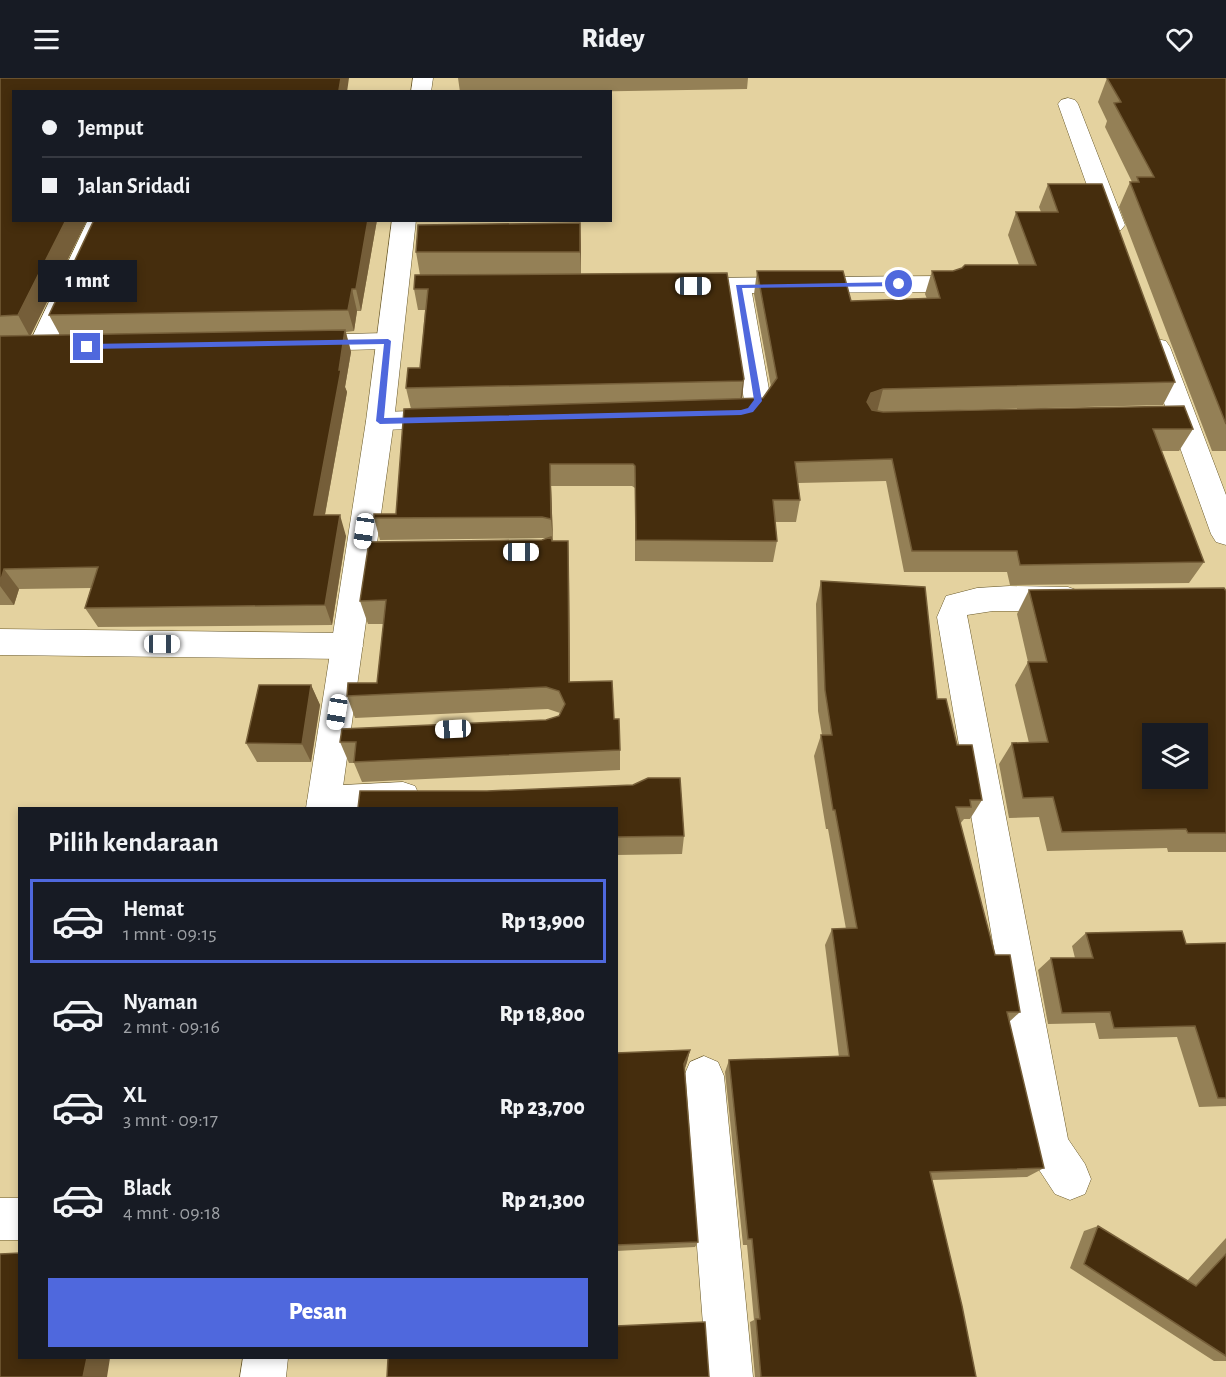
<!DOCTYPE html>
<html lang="id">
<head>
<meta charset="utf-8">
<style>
  :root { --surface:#171b24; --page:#242831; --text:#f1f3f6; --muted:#9ea1a6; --line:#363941; --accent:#4f68dd }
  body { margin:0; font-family:"Alegreya Sans",sans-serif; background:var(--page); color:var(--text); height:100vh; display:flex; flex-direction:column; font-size:22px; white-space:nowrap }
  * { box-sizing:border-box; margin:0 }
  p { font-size:20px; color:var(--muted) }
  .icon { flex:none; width:33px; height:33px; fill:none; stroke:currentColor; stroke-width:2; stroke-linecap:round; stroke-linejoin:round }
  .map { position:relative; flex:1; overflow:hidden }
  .drawer { position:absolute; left:18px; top:729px; width:600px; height:552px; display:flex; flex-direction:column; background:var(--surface); border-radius:0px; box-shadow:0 3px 9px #0003 }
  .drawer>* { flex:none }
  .guide { position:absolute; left:12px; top:12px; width:600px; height:132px; border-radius:0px; box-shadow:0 3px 9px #0003; display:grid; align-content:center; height:132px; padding:0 30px; background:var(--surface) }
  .tools { position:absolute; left:1142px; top:645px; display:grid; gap:12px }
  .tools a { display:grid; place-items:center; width:66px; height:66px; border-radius:0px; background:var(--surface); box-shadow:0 3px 9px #0003; font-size:30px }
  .end { position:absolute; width:27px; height:27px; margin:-14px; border:8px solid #4f68dd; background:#fff; box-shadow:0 0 0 3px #fff }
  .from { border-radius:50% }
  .bubble { position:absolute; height:42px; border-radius:0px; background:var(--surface); box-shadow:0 3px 9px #0003; font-size:20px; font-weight:800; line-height:42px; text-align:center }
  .car { position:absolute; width:18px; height:36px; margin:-18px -9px; border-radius:8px; box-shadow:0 0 4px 2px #0007; background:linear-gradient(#fff 24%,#345 0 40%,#fff 0 76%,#345 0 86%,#fff 0) }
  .guide b { display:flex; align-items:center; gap:21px; height:57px; font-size:22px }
  .guide b+b { border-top:2px solid var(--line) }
  .guide i { width:15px; height:15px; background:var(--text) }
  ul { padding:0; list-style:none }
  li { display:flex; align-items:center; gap:18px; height:84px; margin:0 12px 9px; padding:0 18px; border:3px solid transparent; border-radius:0px }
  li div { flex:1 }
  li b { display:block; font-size:22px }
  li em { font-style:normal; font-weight:800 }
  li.current { border-color:var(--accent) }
  li>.icon { width:54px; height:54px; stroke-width:1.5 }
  h2 { padding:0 30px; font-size:27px; line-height:72px }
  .action { display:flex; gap:12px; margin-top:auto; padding:12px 30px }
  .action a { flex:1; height:69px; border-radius:0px; background:var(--accent); color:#fff; font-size:24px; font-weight:800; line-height:69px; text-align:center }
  header { display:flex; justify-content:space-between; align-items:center; height:78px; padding:0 30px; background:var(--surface); font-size:27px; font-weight:800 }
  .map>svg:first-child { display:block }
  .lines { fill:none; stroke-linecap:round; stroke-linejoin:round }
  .minor-casing { stroke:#69592a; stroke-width:1 }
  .major-casing { stroke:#69592a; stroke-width:1 }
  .minor { fill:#fff; fill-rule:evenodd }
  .major { fill:#fff; fill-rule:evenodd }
  .wall { fill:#948056 }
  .shaded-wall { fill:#755e39 }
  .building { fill:#452d0d; stroke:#755e39; stroke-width:1.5; fill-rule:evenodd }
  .route { fill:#4f68dd }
</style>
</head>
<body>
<header><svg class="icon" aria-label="menu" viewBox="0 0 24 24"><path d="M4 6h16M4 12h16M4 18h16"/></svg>Ridey<svg class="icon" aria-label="heart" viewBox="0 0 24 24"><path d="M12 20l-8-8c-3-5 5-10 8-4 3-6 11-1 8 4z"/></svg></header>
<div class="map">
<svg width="1226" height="1299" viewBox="0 0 1226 1299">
  <rect width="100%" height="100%" fill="#e4d29f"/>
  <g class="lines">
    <defs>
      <path id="minor" d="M1068,20l7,2 3,4 47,121 -4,5 -8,2 -8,-2 -4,-5 -43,-121 3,-4z
        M88,142h23l-58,128 -4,6 -9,2 -9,-2 -4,-6z
        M945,198l9,3 3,5 -3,5 -9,3 -193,1 19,108c-3,5 -7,13 -11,16 -9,7 -39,6 -50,3l-3,-7 3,-7 32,-4 2,-2 -17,-107 -42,1 -9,-3 -3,-5 3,-5 9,-3z
        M388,255l9,2 4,6 -4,6 -9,2 -86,2 -9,-2 -4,-6 4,-6 9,-2z
        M1157,261l9,2 4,6 56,148v50l-10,-3 -5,-8 -67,-187 4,-6z
        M447,332l10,2 4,7 -4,7 -10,2 -67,2 -10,-2 -4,-7 4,-7 10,-2z
        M1010,508l58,1 11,4 4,8 -4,8 -11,4h-75l-26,4 101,524 17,25 6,15 -6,15 -15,6 -15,-6 -21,-32 -6,-15 -91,-530 9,-21 31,-8z
        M0,551l347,4 11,4 5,9 -5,9 -11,4 -347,-4z
        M403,704l12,4 5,11 -5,11h-105l-3,-7 5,-11 12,-4z
        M704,978l14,6 6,14 29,301h-46l-23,-301 6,-14z
        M0,1120h20v42h-20z"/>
      <path id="major" d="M413,0h20l-2,14h-20z
        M392,142h24l-22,201 -54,387h-34l60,-387z
        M243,1280h45l-2,19h-46z"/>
    </defs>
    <use href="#minor" class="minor-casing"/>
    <use href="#major" class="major-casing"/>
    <use href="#minor" class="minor"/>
    <use href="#major" class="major"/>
  </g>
  <path class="wall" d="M0,0l14,14 73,128 -57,116 30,-1 -11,-20 45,-95h283l-16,91h-4l-3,20 -8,1 5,20 -6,35 2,5 -22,123 21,21 -14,89 -234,2 -13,-19 6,-20 -72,1 -5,16h-14z
    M458,0h290l-1,11 -179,3h-108z
    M1107,0h119v373h-14l-93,-244 11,-25h2l-27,-55 2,-6 -9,-19z
    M1048,106l127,198 -12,23 -282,7 312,17 -14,22h-18l43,111 -15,21 -179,2 -3,-13h-103l-18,-91 -88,2 2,17 -4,22h-21l2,19 -4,21 -138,-1v-73l-3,-2h-81l2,54h-1v1l17,24 1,117 44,37 6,31v20l-258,12 -8,-19h-5l-9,-21 206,-22 13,-4 1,-3 -12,-4 -193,9 -8,-22 30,-13 7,-59h-16l-8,-23 187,-62 -3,-1 -164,2 -6,-22 22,-4 15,-105 -5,-21 14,-20 5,-58h-7l-4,-21 6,-14 -4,-23 164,-29 1,51 163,105 -2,20 21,-1 8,-11 -17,-93 3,-23 94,30 76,-2 -2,-5 7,-23h21l66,-6 -11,-30 8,-23h25l-2,-5z
    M821,503l116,118 20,46 25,55 -12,19h-6l-4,5 35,131 25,57 -11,10 35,146 -17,9 -95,3 44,197h-221l-5,-55 4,-2 -7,-75h-4l-18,-173 4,-12 110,-3 -14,-112 7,-16h14l-18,-100h-2l-12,-73 7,-21h1l-4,-24 -2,-107z
    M1029,512l197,1v261h-58l-1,-4 -120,3 -8,-34 -30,1 -10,-54 13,-21h17l-14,-58 13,-23 -11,-48z
    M311,607l9,20 -9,57h-54l-11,-19z
    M616,730l68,28 -2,18 -66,1z
    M1086,855l100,11 40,-1v163l-27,1 -22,-70 -78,2 -4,-16 -47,1 -10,-54 13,-12h24l-3,-12z
    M690,972l-3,12 -2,7 13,173 -3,5 -79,4v-198z
    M1098,1148l89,55 39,-43v123h-12l-144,-93 14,-37z"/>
  <path class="shaded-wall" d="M341,0h8l-2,14h-8z
    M66,142h21l-57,117 -12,-22z
    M368,142h9l-16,91 -5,-22z
    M580,145l1,23v29l-1,-23z
    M352,211l5,22 -3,20 -6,-21z
    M345,252l6,22 -6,35 2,5 -26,144 -7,-21z
    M744,301l-2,20 -2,3 3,-21z
    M883,311l-6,23 -12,3 2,-13 4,-9z
    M550,386l1,22 2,54 -2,-21z
    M340,437l6,21 -14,89 -7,-20z
    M568,463l1,24 1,139 -1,-22z
    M4,491l15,20 -5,16 -14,-19v-3z
    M311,607l9,20 -9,57 -9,-18z
    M690,972l-3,12 -5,14 2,-12z
    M87,1280h23l-3,19h-24z"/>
  <path class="building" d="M0,0h341l-2,12 6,2h-331v128h52l-48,95 -18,1z
    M1107,0h119v346l-96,-242h9l-2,-5h17l-40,-74 7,-1z
    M1048,106h54l73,198 -292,7 -12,4 -4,9 5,8 11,2 301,-6 9,23h-40l51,133 -184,3 -3,-14h-105l-20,-92 -97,3 5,38h-27l4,41 -141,-1 -1,-74 -2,-2h-83l1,55 -9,-2 -168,1v-4h22l8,-105 359,-11 14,-20 -20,-107h86l8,30 89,-3 -8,-27h21l9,-3 3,-3h71l-20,-53h42z
    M94,142h274l-12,69h-4l-4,21 -299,5z
    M580,145v29h-164l2,-27z
    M727,195l17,106 -1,2 -337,7 2,-20h12l8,-79h-14l1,-14z
    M345,252l-6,40h2l-27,145h26l-15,90 -240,3 13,-41 -94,2 -4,14v-247z
    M551,459l1,4h16l1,141 43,-1 2,38h5l1,31 -266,12 2,-20h-16l2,-13 204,-9 13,-4 6,-12 -6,-13 -13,-4 -199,9 1,-13h29l9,-83 -26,1 9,-59 173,-2z
    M821,503l104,6 12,112h9l11,46h15l10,55h-12l1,7h-15l39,148h15l10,57h-13l37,156 -114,4 32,134 14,71h-215l-5,-58h4l-8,-80h-4l-19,-179 120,-4 -17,-127 25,-1 -22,-118h-2l-12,-75h11l-7,-45z
    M1224,510l2,3v242h-38l-2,-4 -124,3 -9,-35 -30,1 -11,-55 36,-1 -20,-80h19l-18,-72zM1152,656h45v44h-45z
    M259,607h52l-9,59 -56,-1z
    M648,700h32l4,58 -68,1v-29h-258l2,-17h127l146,-6z
    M1182,853l4,13 40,-1v155h-8l-23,-72 -81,2 -4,-16 -48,1 -11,-55h42l-7,-25z
    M690,972l-6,14 14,178 -82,3v-192z
    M1098,1148l98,60 30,-32v102l-142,-92z
    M20,1175v105h67l-4,19h-83v-123z
    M705,1244l4,55h-322l1,-19h228v-32z"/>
  <path class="route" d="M899,204l2,4 -159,2 20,113 -9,11 -12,3 -361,9 -4,-3 8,-77 -297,5 -4,-2 4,-3 301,-5 3,2 -7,77 357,-8 7,-2 6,-8 -18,-115z"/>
</svg>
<div class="tools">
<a><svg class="icon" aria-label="layers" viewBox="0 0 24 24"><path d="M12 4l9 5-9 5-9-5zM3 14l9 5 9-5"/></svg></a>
</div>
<i class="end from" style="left:899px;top:206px"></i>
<i class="end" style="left:87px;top:269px"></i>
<div class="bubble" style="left:38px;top:182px;width:99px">1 mnt</div>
<i class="car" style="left:693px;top:208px;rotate:90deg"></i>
<i class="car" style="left:364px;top:453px;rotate:188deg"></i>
<i class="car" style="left:521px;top:474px;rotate:90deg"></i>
<i class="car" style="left:162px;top:566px;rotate:90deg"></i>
<i class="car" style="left:337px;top:634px;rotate:189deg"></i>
<i class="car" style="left:453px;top:651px;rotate:267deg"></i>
<div class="guide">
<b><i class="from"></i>Jemput</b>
<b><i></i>Jalan Sridadi</b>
</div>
<section class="drawer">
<h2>Pilih kendaraan</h2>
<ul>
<li class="current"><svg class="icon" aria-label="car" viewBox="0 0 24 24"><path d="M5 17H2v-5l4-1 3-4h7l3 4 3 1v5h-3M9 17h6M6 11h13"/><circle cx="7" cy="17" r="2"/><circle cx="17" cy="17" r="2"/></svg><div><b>Hemat</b><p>1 mnt · 09:15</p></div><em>Rp 13,900</em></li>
<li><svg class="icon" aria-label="car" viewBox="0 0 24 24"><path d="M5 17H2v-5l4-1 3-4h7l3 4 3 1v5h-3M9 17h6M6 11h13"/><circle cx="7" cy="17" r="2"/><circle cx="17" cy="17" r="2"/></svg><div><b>Nyaman</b><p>2 mnt · 09:16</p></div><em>Rp 18,800</em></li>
<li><svg class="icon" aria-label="car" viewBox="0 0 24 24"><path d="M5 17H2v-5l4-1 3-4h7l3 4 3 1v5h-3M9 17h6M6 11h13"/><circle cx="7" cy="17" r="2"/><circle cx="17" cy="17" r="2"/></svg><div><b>XL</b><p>3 mnt · 09:17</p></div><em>Rp 23,700</em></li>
<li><svg class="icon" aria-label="car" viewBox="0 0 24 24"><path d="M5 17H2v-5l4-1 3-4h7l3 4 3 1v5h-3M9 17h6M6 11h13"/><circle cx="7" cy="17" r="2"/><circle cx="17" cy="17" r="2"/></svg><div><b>Black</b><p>4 mnt · 09:18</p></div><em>Rp 21,300</em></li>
</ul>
<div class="action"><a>Pesan</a></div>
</section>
</div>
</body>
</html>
